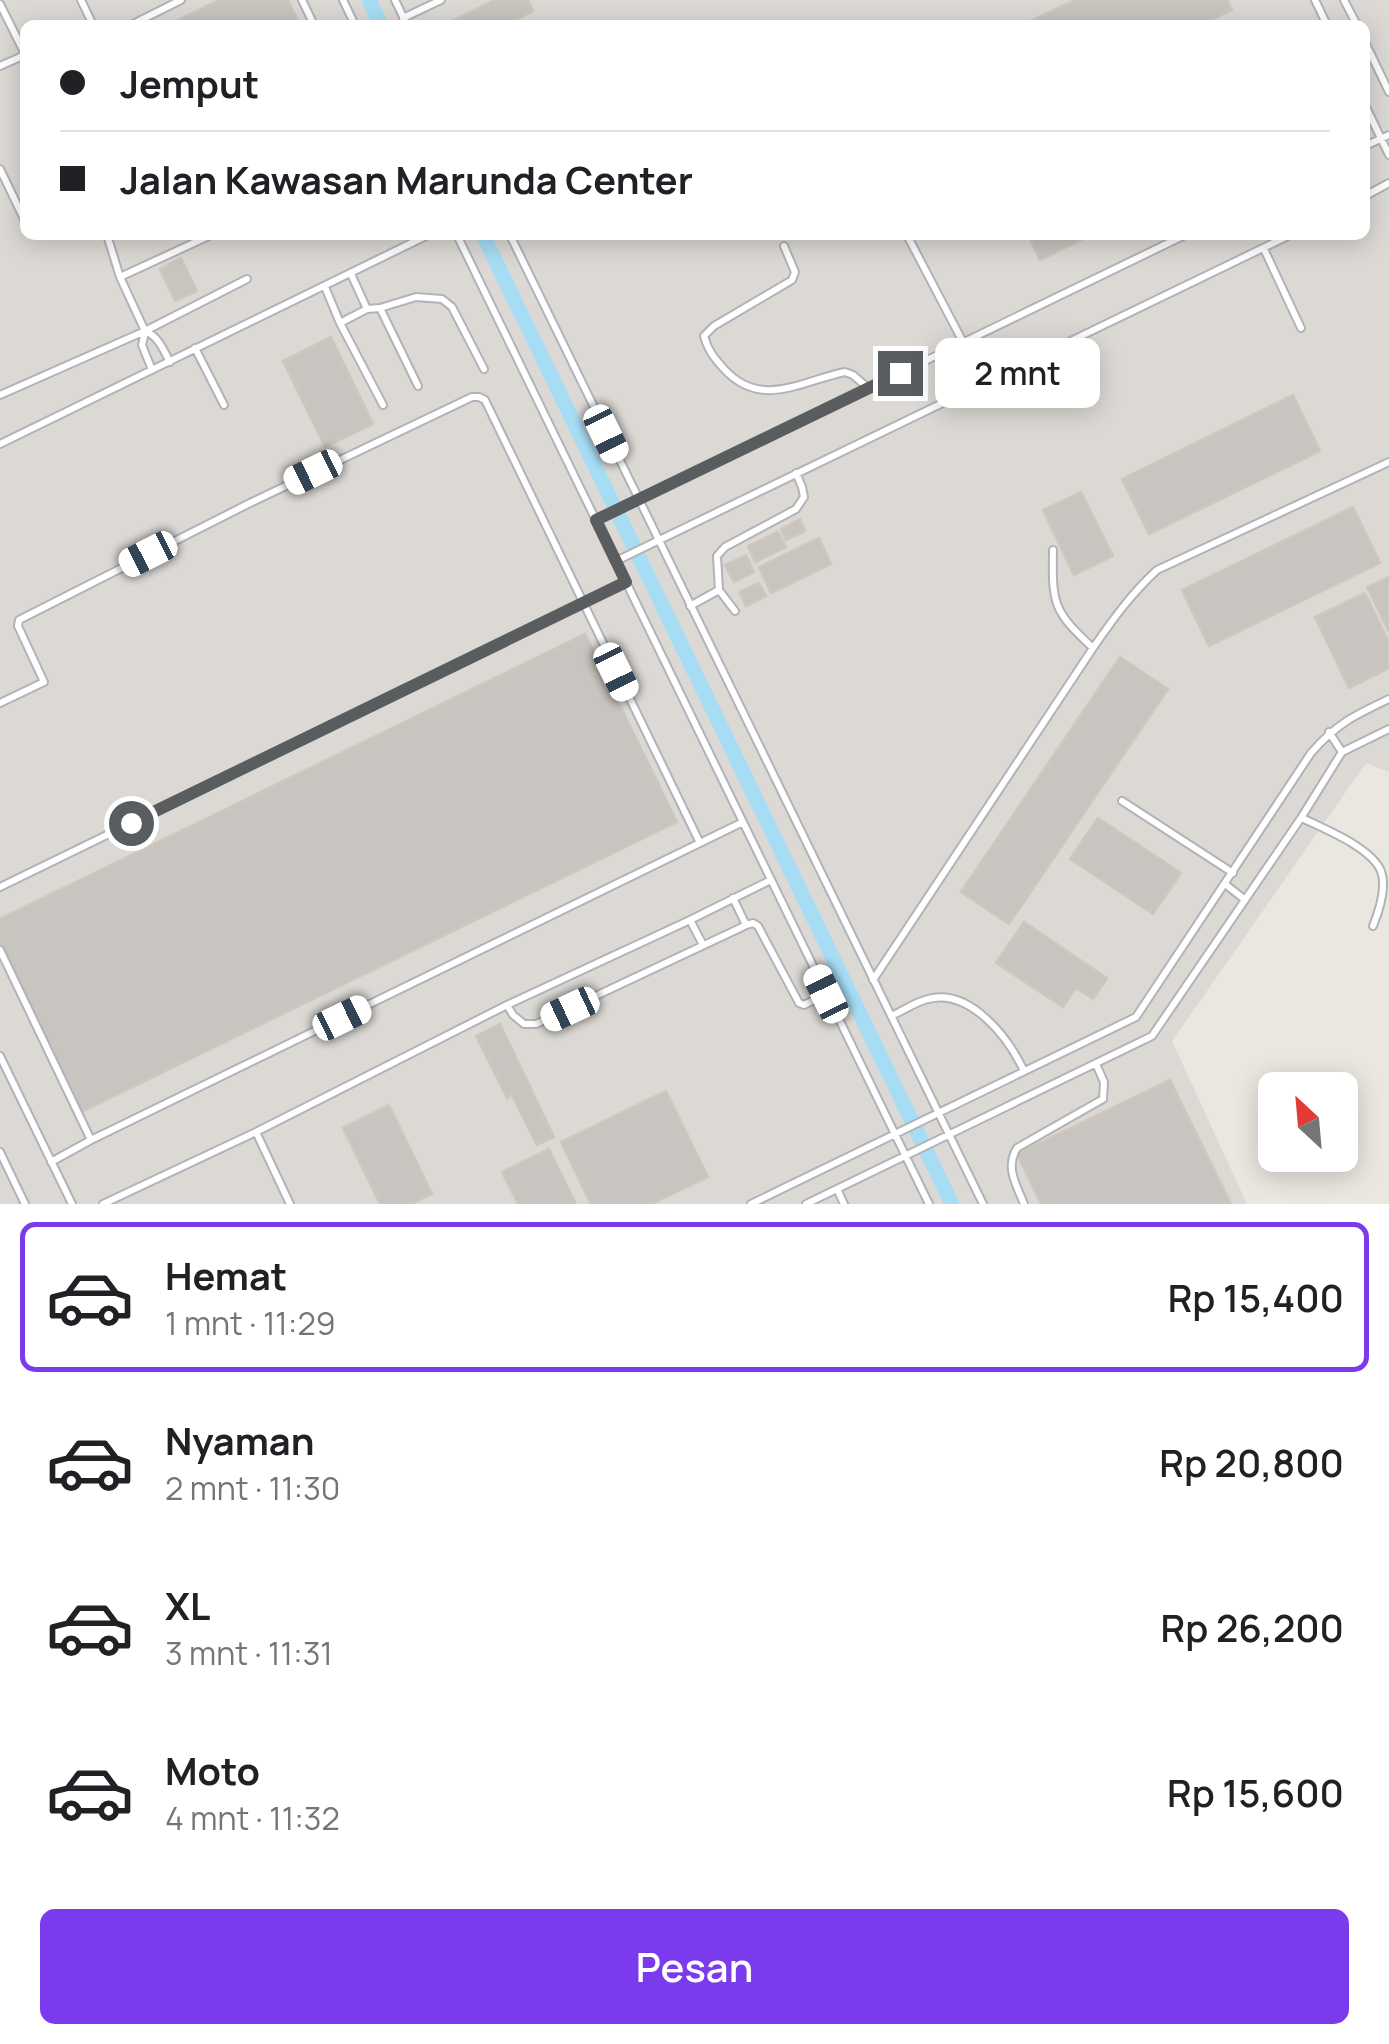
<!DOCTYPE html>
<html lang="id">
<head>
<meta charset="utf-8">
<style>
  :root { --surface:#fff; --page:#f6f6f6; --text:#202124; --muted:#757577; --line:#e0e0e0; --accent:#7c3aed }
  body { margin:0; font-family:Manrope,sans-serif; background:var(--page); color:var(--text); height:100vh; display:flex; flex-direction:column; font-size:38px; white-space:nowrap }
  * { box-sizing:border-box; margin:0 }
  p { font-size:32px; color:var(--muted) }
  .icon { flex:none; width:55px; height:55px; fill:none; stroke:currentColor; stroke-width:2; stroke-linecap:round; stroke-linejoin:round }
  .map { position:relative; height:1204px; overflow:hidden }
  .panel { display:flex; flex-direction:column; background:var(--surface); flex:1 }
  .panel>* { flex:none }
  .top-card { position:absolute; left:20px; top:20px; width:1350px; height:220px; border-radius:15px; box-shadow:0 5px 25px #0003; display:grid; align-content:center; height:220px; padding:0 40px; background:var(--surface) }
  .needle { width:65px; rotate:334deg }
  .fabs { position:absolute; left:1258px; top:1072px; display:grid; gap:20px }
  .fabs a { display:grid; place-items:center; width:100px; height:100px; border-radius:15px; background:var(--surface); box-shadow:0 5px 25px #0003; font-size:50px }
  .end { position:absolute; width:45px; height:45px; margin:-22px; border:12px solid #595d5f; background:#fff; box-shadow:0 0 0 5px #fff }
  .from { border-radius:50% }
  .bubble { position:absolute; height:70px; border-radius:15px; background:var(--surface); box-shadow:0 5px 25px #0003; font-size:32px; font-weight:600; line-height:70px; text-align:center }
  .car { position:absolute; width:30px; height:60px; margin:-30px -15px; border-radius:12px; box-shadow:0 0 8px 2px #0007; background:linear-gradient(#fff 24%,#345 0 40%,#fff 0 76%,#345 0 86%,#fff 0) }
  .top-card b { display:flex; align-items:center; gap:35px; height:95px; font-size:38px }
  .top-card b+b { border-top:2px solid var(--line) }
  .top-card i { width:25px; height:25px; background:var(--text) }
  ul { padding:18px 0 0; list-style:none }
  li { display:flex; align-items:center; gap:30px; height:150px; margin:0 20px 15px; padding:0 20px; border:5px solid transparent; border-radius:15px }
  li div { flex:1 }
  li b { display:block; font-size:38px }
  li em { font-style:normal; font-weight:600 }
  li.selected { border-color:var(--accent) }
  li>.icon { width:90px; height:90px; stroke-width:1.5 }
  .button { display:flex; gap:20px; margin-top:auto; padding:20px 40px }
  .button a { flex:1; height:115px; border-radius:15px; background:var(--accent); color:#fff; font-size:40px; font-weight:600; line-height:115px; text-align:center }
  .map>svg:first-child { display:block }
  .industrial { fill:#dcd9d5; fill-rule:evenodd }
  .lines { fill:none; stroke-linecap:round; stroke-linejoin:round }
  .canal { stroke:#a6ddf5; stroke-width:15 }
  .building { fill:#c8c4bf; stroke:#cec7bf; stroke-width:2.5 }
  .lane-casing { stroke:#b1b3b7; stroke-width:10 }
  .lane { stroke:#fff; stroke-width:6 }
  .route { stroke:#595d5f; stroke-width:12 }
</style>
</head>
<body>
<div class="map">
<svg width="1389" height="1204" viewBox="0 0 1389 1204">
  <rect width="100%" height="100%" fill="#eae7e0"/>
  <path class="industrial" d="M0,0h1389v772l-23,-9 -194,278 75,163h-1247zM25,25h1340v210h-1340z"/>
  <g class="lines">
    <path class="canal" d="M369,0l12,25
      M483,235l469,969"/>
  </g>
  <path class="building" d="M219,0h69l12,25h-132z
    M495,0h33l5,11 -27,14h-62z
    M1075,0h152l5,10 -31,15h-178z
    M1028,235h63l-51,25z
    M181,258l16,33 -22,10 -15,-32z
    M331,337l42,87 -48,23 -42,-86z
    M1293,395l27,56 -171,83 -27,-55z
    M1081,492l32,64 -39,19 -31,-65z
    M1353,507l27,56 -171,83 -27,-56z
    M800,519l5,12 -19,9 -5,-11z
    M778,532l8,15 -31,15 -7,-16z
    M819,538l12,26 -60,29 -12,-26z
    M746,555l8,17 -20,10 -9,-17z
    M1389,577v55l-22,-45z
    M759,583l7,13 -20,10 -7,-14z
    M1365,593l24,50v25l-40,20 -34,-71z
    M585,634l92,188 -596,290 -81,-166v-27z
    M1120,657l48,32 -159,235 -48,-32z
    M1098,818l83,55 -28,41 -83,-55z
    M1024,922l83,56 -14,21 -17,-11 -13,19 -67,-44z
    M500,1024l54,113 -17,8 -25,-50 -5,3 -31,-62z
    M1170,1080l61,124h-190l-24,-50z
    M666,1091l42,86 -57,27h-60l-30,-62z
    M389,1105l43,89 -21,10h-31l-37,-76z
    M549,1149l27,55h-58l-16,-32z"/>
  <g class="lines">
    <defs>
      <path id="lane" d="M81,0l12,25
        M302,0l12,25
        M343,0l12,25
        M395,0l12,25
        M1315,0l12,25
        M1344,0l13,25
        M0,4l25,50
        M403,18l38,-18
        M131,25l50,-25
        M1365,42l24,50
        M0,66l25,-11
        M1365,105l24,50
        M1365,146l24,-11
        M0,169l25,52
        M1365,196l24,-13
        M107,235l13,42 25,54c13,5 18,18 25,31
        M457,235l472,969
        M510,235l473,969
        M907,235l57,109
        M784,246l11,26 -3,8 -78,46 -10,10c4,15 11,23 21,34 37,39 76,11 120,2l8,3 15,13
        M1264,249l37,79
        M351,274l16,35
        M120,277l91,-42
        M325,287l15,36 43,82
        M380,308l36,-11 26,2 10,8 32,62
        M340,323l27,-14 13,-1 38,78
        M145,332l-3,13 10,25
        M195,348l29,57
        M0,395l145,-64 102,-52
        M0,444l428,-209
        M597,520l588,-285
        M1053,550c-1,54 0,61 40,98
        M616,561l674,-326
        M719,590l16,21
        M690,606l29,-16 -2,-34 8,-9 71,-38 8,-12 -2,-10 -6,-14
        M0,703l44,-21 -26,-56 1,-6 231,-117 222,-106h7l6,3 215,443
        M1329,732l13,20
        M1122,801l111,72
        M1302,818c22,11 69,29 79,53 6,16 -2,40 -8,55
        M1225,884l19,15
        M0,887l626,-305
        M690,920l13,25
        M746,925l7,-2 5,3 41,77 5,2 22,-11
        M0,950l91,190
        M873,980l220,-332c20,-29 39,-55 64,-78l232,-108
        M507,1005l6,10 11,9h12l200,-94 10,-5 -13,-27
        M891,1016c12,-5 24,-14 37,-17 42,-11 80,38 96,72
        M0,1056l72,148
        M256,1132l34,72
        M0,1152l25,52
        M51,1162l40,-22 652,-318
        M837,1189l7,15
        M103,1204l153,-72 251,-127 183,-85 81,-40
        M751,1204l385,-187 175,-264c25,-29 44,-38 78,-54
        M806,1204l346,-168 149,-218 41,-66 47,-23
        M1024,1204c-8,-20 -19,-37 -7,-56l86,-49 1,-17 -8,-18"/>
    </defs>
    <use href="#lane" class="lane-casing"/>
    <use href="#lane" class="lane"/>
  </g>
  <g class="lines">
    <path class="route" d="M131,823l495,-241 -30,-62 304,-147"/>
  </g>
</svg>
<div class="fabs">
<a><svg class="needle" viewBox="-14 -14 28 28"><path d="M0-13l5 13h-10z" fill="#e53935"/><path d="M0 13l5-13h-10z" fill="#757577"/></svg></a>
</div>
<i class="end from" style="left:131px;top:823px"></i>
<i class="end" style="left:900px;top:373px"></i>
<div class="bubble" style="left:935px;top:338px;width:165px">2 mnt</div>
<i class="car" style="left:606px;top:434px;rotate:154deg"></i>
<i class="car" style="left:313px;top:472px;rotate:244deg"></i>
<i class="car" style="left:148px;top:554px;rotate:243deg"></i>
<i class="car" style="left:616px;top:672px;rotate:154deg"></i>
<i class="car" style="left:826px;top:994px;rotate:334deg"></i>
<i class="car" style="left:570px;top:1009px;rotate:245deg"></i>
<i class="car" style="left:342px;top:1018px;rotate:64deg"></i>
<div class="top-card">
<b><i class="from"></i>Jemput</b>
<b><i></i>Jalan Kawasan Marunda Center</b>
</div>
</div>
<section class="panel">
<ul>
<li class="selected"><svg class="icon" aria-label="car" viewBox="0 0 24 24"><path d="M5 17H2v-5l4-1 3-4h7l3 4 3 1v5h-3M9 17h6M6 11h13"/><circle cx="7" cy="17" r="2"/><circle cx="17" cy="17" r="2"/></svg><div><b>Hemat</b><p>1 mnt · 11:29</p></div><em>Rp 15,400</em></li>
<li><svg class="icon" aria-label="car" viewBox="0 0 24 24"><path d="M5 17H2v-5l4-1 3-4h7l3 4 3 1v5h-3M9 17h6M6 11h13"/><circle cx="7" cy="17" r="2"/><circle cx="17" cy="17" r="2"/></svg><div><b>Nyaman</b><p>2 mnt · 11:30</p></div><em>Rp 20,800</em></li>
<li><svg class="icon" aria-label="car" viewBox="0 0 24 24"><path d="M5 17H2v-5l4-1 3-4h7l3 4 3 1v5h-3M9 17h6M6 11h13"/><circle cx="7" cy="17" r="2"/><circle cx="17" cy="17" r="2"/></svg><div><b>XL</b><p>3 mnt · 11:31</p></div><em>Rp 26,200</em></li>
<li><svg class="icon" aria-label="car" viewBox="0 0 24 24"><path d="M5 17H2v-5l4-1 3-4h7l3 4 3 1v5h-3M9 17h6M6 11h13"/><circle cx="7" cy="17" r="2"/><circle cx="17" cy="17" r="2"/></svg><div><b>Moto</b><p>4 mnt · 11:32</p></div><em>Rp 15,600</em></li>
</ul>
<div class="button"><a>Pesan</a></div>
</section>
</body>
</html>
